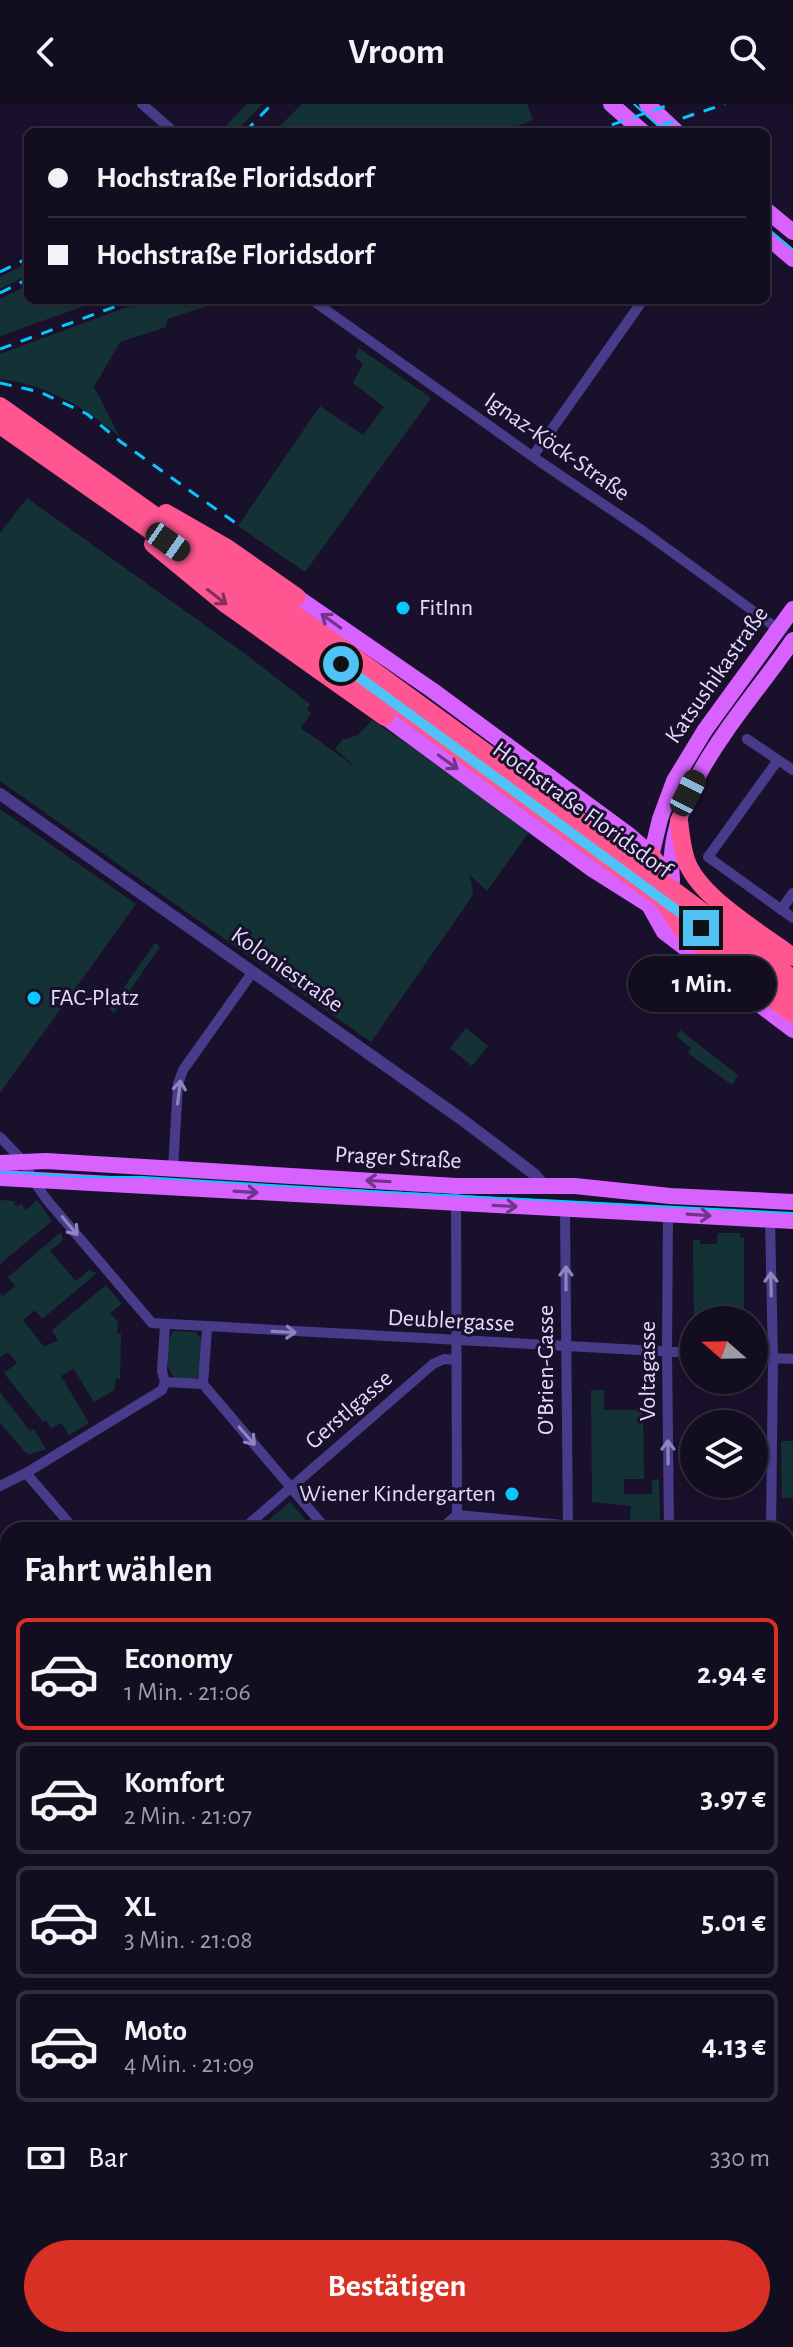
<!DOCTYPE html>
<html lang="de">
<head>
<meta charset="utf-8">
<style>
  :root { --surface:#130d20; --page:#201b2d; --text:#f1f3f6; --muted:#9d9ca5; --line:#322d3e; --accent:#d93025 }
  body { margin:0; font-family:"Alegreya Sans",sans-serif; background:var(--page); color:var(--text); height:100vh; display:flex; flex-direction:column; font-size:30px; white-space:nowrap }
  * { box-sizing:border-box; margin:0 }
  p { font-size:26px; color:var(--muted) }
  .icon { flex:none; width:44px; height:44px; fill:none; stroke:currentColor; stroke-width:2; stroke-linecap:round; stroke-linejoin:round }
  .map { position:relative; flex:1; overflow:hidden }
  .drawer { position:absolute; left:0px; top:1418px; width:794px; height:826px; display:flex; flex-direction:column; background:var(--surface); border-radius:24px 24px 0 0; box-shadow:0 2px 6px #0004,0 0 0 2px var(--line) }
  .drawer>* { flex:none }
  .top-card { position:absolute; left:24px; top:24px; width:746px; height:176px; border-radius:12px; box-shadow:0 2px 6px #0004,0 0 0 2px var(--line); display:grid; align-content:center; height:176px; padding:0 24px; background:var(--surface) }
  .needle { width:52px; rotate:290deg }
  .tools { position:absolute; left:680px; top:1202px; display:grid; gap:16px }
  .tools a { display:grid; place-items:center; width:88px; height:88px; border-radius:50%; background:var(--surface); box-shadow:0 2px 6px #0004,0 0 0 2px var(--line); font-size:40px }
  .end { position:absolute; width:36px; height:36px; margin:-18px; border:10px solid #4fc3f7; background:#111; box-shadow:0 0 0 4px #111 }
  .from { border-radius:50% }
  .bubble { position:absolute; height:56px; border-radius:28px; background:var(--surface); box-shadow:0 2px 6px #0004,0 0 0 2px var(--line); font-size:26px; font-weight:600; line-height:56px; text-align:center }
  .car { position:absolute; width:24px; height:48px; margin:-24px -12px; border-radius:10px; box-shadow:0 0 6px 2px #0007; background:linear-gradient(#222 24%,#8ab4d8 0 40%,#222 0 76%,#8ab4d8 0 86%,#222 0) }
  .top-card b { display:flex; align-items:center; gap:28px; height:76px; font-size:30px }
  .top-card b+b { border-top:2px solid var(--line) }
  .top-card i { width:20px; height:20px; background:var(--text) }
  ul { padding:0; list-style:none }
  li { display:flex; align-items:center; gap:24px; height:112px; margin:0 16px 12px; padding:0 8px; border:4px solid var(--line); border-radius:12px }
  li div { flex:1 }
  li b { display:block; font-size:30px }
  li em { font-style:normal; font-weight:600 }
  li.on { border-color:var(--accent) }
  li>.icon { width:72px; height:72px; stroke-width:1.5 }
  h2 { padding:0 24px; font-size:36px; line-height:96px }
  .pay { display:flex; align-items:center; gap:20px; height:88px; padding:0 24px; font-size:30px }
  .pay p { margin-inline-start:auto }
  .action { display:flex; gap:16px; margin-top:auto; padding:16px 24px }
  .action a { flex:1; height:92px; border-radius:48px; background:var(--accent); color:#fff; font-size:32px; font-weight:600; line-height:92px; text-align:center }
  header { display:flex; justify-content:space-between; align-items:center; height:104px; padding:0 24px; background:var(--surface); font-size:36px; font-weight:600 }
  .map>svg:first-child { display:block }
  .green { fill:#143235 }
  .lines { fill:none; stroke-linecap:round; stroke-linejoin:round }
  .minor { stroke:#483c8a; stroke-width:10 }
  .tertiary { stroke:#483c8a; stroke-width:12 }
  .primary { stroke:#d862ff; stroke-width:16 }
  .motorway { stroke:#ff5692; stroke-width:18 }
  .tram { stroke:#07c7ff; stroke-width:2 }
  .rail { stroke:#07c7ff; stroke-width:3; stroke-dasharray:12 10; stroke-linecap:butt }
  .motorway-bridge { stroke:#ff5692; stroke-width:18 }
  .oneway { stroke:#803059 }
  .oneway2 { stroke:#6f358a }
  .oneway3 { stroke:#8e84bf }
  .route { stroke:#4fc3f7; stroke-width:10 }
  .poi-dot { fill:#07c7ff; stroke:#19112b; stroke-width:3 }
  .labels { text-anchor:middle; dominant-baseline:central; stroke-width:6; stroke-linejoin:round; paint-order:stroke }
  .street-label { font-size:24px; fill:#e4dbff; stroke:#19112b }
  .poi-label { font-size:24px; fill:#e4dbff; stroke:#19112b; text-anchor:start }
</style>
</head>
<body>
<header><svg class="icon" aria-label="back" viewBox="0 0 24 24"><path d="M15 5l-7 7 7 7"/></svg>Vroom<svg class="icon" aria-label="search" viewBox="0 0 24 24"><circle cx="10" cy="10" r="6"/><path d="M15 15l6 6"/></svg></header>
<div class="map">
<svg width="793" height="2243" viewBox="0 0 793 2243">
  <rect width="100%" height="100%" fill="#19112b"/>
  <path class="green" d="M247,0h16l-28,28h-15z
    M302,0h225l6,16 -31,12h-228z
    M28,159v12l-28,14v-12z
    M28,181v15h73l-101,36v-37z
    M146,196h80l-59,19 -1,8 -46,15 -26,45 26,50c-36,-30 -72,-52 -120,-58v-25z
    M359,244l72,50 -126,174 -67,-46 82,-120 43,29 21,-28 -31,-24 10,-19 -8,-7z
    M27,394l217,155 66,51 -3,6 4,3 -10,15 56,40 -22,-19 7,-9 16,-5 14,-15 159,109 -44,62 -17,-16 3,20 -102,147 -371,-261v-248z
    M0,705l136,95 -136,189z
    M155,839l5,4 -46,66 -5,-4z
    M466,924l22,18 -16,20 -22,-18z
    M680,926l58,45 -6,10 -44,-32 3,-5 -15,-12z
    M0,1096l14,1v3l4,2 3,-2 5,6 11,-10 15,21 -52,43z
    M61,1128l2,8 -13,11 26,30 13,-11 8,3 -55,46 -7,-9 -12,10 21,27 14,-7 -6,-10 54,-45 16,19 -12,9 8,9 -1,11 4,1 -1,45h-4l-2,11 -20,12 -20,-33 -13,7 28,47 -20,12 -8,-12 -10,5 -5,-8 -3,2 -39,-49 13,-10 -9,-11 -8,5v-64l3,3 12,-10 -7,-9z
    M718,1129h22v4l4,1v82h-50v11l-1,-91h7v4h17z
    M174,1227l21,1 6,6 -1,29 -2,10c-32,20 -38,-30 -24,-46z
    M591,1286h13v20h39l1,69h-20v15h28v-14l7,-1 1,45 -30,-2 1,-16 -39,-4z
    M0,1288l30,39 4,-2 12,20 -18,6 -28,-32z
    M781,1337h12v57h-11z
    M290,1398l24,28h-57z
    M786,1482h7v47h-7z
    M786,1544h5v57h-5z
    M793,1615v52h-7v-51z
    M786,1683h7v38l-3,-3 -4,3 2,3 -2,1z
    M786,1875h7v246h-7z
    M8,2095v141h201l-12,7h-197v-141z
    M786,2157h7v86h-267l91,-7h169z"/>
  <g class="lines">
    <path class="minor" d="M142,0l32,28
      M312,196l227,161 104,70 135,98
      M533,352l110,-156
      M747,635l46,31
      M778,656l-70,97 85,61
      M781,806l12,-17
      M0,1033l25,26 8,17 14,20 105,123 542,30
      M173,1065l5,-85 5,-14 69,-97
      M456,1093l1,318
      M565,1105l3,321
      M668,1109l-1,138 2,179
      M770,1115l3,139 -2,172
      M754,1253l39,2
      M165,1278l-3,-11 3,-46
      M165,1278l38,2
      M203,1280l124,146
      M203,1280l4,-56
      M26,1369l49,57
      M0,1382l26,-13 136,-83 3,-8
      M457,1411l158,15
      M242,1426l191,-166 11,-5 13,1
      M439,1426l18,-15
      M786,1442l7,1
      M0,1593l8,9
      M0,1868l8,9
      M786,2149h7
      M219,2236l4,7"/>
    <path class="tertiary" d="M0,690l460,324 74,56 11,13
      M786,1864l7,-1
      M0,2088l8,-7"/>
    <path class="primary" d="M611,0l32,28
      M647,0l30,28
      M766,106l27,22
      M766,132l27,23
      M297,493l135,93 197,145 22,19 21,27
      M793,505l-88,121 -31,51 -14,38 -15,62 4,24 15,27 129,98
      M385,613l207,152 57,36
      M672,775c-9,-87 75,-171 121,-239
      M0,1059l46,-2 410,25h119l95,10 123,6
      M0,1074l793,43"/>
    <path class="motorway" d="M0,302l349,247
      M0,321l341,239
      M166,409l61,35 70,49
      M153,440l74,61 158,112
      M679,717c2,15 3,31 9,44 16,35 74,69 105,92
      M651,750l13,47 16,26 16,15 97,72"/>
    <path class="tram" d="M634,0l31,28
      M766,123l27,23
      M0,1068l83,5h59l243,15 408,21"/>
    <path class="rail" d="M245,28l27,-28
      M591,28l81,-28
      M641,28l84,-28
      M0,168l28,-14
      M0,189l28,-14
      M0,245l133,-49
      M0,279l40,9 47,22 34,28 116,82"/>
    <path class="motorway-bridge" d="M349,549l246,179 198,147
      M341,560l452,332"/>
  </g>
  <defs><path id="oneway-shaft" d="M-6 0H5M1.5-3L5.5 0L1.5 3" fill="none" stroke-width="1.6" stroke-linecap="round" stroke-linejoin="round" transform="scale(2)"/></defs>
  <use class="oneway" href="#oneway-shaft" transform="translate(217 493) rotate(38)"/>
  <g class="oneway2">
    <use href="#oneway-shaft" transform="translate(331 517) rotate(-144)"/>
    <use href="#oneway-shaft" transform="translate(448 658) rotate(36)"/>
    <use href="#oneway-shaft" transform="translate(378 1077) rotate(-177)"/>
    <use href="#oneway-shaft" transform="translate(246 1088) rotate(4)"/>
    <use href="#oneway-shaft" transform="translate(505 1102) rotate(3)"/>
    <use href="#oneway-shaft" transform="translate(699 1111) rotate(4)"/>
  </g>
  <g class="oneway3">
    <use href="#oneway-shaft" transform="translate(179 988) rotate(-83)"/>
    <use href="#oneway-shaft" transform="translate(70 1122) rotate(50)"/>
    <use href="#oneway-shaft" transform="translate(566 1174) rotate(-90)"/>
    <use href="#oneway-shaft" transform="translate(771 1180) rotate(-91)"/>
    <use href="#oneway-shaft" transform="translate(284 1228) rotate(3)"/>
    <use href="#oneway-shaft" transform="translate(247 1332) rotate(49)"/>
    <use href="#oneway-shaft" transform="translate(668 1348) rotate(-91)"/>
  </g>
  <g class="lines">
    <path class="route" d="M341,560l360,264"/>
  </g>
  <g class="poi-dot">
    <circle cx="403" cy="504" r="8"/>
    <circle cx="34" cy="894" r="8"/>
    <circle cx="512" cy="1390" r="8"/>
  </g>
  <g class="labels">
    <g class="street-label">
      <text transform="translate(557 343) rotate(35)">Ignaz-Köck-Straße</text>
      <text transform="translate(717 571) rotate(-55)">Katsushikastraße</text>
      <text transform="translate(582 706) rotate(36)">Hochstraße Floridsdorf</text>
      <text transform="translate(287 866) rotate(35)">Koloniestraße</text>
      <text transform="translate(398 1054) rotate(3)">Prager Straße</text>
      <text transform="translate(451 1217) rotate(3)">Deublergasse</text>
      <text transform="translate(546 1266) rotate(-90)">O'Brien-Gasse</text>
      <text transform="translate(648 1267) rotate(-90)">Voltagasse</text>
      <text transform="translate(349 1306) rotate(-41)">Gerstlgasse</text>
    </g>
    <g class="poi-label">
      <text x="419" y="504">FitInn</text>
      <text x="50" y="894">FAC-Platz</text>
      <text x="496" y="1390" text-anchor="end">Wiener Kindergarten</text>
    </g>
  </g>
</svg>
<div class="tools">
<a><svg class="needle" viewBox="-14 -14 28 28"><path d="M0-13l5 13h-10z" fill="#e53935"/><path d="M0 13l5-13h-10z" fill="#9d9ca5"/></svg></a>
<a><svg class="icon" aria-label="layers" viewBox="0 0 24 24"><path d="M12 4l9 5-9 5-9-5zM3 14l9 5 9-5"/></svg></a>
</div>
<i class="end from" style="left:341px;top:560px"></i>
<i class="end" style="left:701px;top:824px"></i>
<div class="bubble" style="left:628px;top:852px;width:148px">1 Min.</div>
<i class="car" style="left:168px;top:438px;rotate:125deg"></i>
<i class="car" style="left:688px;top:689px;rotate:27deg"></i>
<div class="top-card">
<b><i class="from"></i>Hochstraße Floridsdorf</b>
<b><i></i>Hochstraße Floridsdorf</b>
</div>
<section class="drawer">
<h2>Fahrt wählen</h2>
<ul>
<li class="on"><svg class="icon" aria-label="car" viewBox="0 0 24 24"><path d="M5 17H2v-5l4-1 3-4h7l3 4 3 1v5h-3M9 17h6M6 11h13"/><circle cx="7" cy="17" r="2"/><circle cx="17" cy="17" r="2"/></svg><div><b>Economy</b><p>1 Min. · 21:06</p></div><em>2.94 €</em></li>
<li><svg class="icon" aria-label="car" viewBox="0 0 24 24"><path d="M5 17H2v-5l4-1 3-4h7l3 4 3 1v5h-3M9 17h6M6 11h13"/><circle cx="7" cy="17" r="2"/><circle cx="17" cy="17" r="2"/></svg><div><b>Komfort</b><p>2 Min. · 21:07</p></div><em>3.97 €</em></li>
<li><svg class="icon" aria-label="car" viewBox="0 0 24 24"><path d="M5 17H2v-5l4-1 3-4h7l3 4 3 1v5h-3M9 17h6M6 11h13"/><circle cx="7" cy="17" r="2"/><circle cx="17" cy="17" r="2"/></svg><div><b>XL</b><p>3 Min. · 21:08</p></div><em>5.01 €</em></li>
<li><svg class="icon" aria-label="car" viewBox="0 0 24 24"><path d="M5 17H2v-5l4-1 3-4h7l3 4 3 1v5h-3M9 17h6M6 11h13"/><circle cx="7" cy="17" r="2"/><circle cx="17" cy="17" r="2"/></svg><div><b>Moto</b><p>4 Min. · 21:09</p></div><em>4.13 €</em></li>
</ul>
<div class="pay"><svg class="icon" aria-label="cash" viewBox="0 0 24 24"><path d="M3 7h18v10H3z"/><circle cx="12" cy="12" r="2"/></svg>Bar<p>330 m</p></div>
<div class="action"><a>Bestätigen</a></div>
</section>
</div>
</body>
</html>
